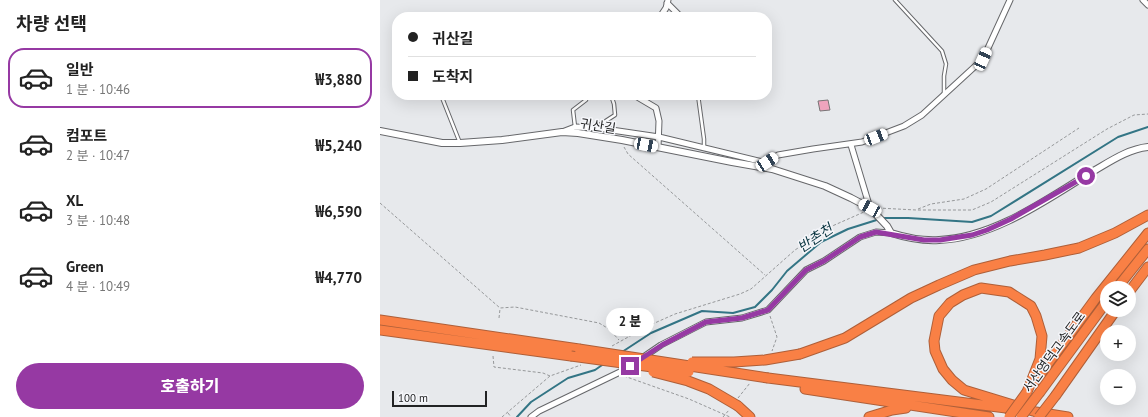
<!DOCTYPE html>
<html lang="ko">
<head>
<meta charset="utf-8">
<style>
  :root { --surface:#fff; --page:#f6f6f6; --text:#222; --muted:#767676; --line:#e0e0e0; --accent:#9639a3 }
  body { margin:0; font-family:"PT Sans","Noto Sans KR",sans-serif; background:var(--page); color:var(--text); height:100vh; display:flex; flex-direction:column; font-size:15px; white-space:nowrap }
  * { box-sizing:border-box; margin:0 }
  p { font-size:13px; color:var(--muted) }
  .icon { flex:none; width:22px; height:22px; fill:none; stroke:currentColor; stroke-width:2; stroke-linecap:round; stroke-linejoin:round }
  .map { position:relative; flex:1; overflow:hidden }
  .details { display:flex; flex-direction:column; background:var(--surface); width:380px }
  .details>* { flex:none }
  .hud { position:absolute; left:12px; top:12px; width:380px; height:88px; border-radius:16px; box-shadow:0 4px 16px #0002; display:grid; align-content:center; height:88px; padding:0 16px; background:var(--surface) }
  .controls { position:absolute; left:720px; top:281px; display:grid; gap:8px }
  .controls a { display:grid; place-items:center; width:36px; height:36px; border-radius:50%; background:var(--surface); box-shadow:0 4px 16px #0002; font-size:20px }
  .scale { position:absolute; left:12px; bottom:10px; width:95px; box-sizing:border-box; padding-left:4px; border:2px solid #222324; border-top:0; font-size:11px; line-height:14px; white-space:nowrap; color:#222324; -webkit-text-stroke:3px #f5f6fa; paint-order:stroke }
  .end { position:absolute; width:18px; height:18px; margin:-9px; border:5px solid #9639a3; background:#fff; box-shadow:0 0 0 2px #fff }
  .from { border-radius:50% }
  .bubble { position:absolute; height:28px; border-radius:14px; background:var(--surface); box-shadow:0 4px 16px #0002; font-size:13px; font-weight:800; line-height:28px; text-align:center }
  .car { position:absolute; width:12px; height:24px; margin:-12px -6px; border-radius:5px; box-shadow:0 0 3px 1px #0007; background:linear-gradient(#fff 24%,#345 0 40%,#fff 0 76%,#345 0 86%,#fff 0) }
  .hud b { display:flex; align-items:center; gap:14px; height:38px; font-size:15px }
  .hud b+b { border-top:1px solid var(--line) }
  .hud i { width:10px; height:10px; background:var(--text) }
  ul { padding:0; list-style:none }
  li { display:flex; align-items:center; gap:12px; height:60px; margin:0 8px 6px; padding:0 8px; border:2px solid transparent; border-radius:16px }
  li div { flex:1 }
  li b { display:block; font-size:15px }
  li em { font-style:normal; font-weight:800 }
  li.active { border-color:var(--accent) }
  li>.icon { width:36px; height:36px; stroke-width:1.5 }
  h2 { padding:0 16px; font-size:18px; line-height:48px }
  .primary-button { display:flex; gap:8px; margin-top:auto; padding:8px 16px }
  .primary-button a { flex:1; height:46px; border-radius:24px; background:var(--accent); color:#fff; font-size:16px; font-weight:800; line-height:46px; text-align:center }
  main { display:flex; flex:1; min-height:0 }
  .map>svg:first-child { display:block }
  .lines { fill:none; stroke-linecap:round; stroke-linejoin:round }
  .stream { stroke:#337585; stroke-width:2 }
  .building { fill:#eea4bd; stroke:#787475 }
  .service-casing { stroke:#66676a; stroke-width:4.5 }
  .minor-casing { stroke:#66676a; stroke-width:7 }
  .tertiary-casing { stroke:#66676a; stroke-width:8 }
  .motorway-casing { stroke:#ae5f39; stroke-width:11 }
  .path { stroke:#96989a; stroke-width:1; stroke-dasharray:3 2; stroke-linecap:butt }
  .service { stroke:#fff; stroke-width:2.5 }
  .minor { stroke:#fff; stroke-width:5 }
  .tertiary { stroke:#fff; stroke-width:6 }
  .motorway { stroke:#f98045; stroke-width:9 }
  .motorway-bridge-casing { stroke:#ae5f39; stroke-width:11; stroke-linecap:butt }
  .motorway-bridge { stroke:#f98045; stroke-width:9 }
  .route { stroke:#9639a3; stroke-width:5 }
  .labels { text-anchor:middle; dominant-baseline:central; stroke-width:3; stroke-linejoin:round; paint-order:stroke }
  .street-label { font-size:13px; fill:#222324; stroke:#f5f6fa }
  .water-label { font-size:14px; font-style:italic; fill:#03303b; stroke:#f5f6fa }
</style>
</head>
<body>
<main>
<section class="details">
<h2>차량 선택</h2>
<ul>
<li class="active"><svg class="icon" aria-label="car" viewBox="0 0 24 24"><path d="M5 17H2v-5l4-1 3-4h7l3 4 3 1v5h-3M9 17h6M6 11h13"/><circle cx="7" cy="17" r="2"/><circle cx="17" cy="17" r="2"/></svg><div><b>일반</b><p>1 분 · 10:46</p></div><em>₩3,880</em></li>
<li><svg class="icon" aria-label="car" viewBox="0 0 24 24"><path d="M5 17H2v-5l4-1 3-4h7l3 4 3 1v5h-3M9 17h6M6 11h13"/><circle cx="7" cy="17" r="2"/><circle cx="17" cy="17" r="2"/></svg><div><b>컴포트</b><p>2 분 · 10:47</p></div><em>₩5,240</em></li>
<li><svg class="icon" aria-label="car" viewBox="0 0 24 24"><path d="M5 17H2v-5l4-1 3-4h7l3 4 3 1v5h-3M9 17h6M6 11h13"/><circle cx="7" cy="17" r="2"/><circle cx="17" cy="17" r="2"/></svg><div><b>XL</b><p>3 분 · 10:48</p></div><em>₩6,590</em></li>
<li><svg class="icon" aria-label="car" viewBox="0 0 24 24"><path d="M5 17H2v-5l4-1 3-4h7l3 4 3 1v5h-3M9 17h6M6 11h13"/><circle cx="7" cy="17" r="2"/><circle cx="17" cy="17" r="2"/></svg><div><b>Green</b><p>4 분 · 10:49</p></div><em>₩4,770</em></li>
</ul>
<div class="primary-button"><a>호출하기</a></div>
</section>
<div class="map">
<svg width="768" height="417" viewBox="0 0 768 417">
  <rect width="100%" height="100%" fill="#e7e9ec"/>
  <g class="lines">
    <path class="stream" d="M242,352l29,-19 51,-22 31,2 22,-6 17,-17 15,-19 34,-29 27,-13 35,-11h25l64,4 19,-6 127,-79 30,-10
      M137,417l14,-15 37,-24 27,-8 10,-7"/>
  </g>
  <path class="building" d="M448,100l2,10 -10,1 -2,-10z"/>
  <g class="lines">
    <defs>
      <path id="service" d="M515,0l47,51 4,13 -2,12v18
        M61,95l19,48
        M318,95l6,44v8
        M218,126l17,-11 -1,-11 -3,-9
        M195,127l-2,-17 13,-10 -2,-5"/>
      <path id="minor" d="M763,0l5,5
        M287,3l12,12 1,2
        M280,17l6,-9 2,-8
        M254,95l22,13 3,13 -1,26
        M182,132l13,-5 23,1 61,9 108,26
        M471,145l19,63
        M384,168l3,-5 11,-8 35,-6 49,-7 42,-16 18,-11 61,-56 27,-59
        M262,358l19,-13 45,-23 36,-4 26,-8 38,-40 18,-9 36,-24 16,-5 15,1
        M151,417l8,-6 81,-39 12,-8"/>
      <path id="tertiary" d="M0,131l62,12h18l42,-3 60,-8 16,1 44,7 110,22 40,7 53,17 26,12 19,10 17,18 4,7c16,5 32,8 48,7 54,-2 107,-40 151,-67 18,-10 37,-24 58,-26"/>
      <path id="motorway" d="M737,288l31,-39
        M749,292l19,-25
        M0,320l199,29
        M0,330l191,26
        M420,354l45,-16 66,-40 28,-13 35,-15 36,-9 35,-6 34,-7 36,-15 33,-18
        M388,378l238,30
        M655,381l61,-83 52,-65
        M425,389l184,28
        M647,392l13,-33 2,-23 -6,-20 -5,-10 -22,-14 -28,-4 -18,7 -13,8 -11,13 -5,25 1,10 8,18 9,11 12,10 69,21
        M660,392l67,-91
        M676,395l60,-85
        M358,406l12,11
        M656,412l32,5
        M489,417l23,-7 14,-2"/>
    </defs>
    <use href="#service" class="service-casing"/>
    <use href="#minor" class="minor-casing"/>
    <use href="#tertiary" class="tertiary-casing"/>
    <use href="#motorway" class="motorway-casing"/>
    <path class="path" d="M244,147l4,7 137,121
      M0,203l120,105 15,-1 84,16 10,6 10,11
      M498,208l38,2h56l19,-8 116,-73 27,-14 14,-1
      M538,209l13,-5 33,-5 22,-10 93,-61
      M390,316l7,21 -5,14
      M119,318l1,-9
      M232,346l36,-20 27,-12 65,-20 11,-5 44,-39 35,-23 34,-15
      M113,356l1,11 49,6 7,3
      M244,376l65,23 41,18
      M358,398l12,-15
      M128,413l3,4
      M122,417l48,-41 31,-11
      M343,417l6,-7"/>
    <use href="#service" class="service"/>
    <use href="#minor" class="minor"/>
    <use href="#tertiary" class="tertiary"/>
    <use href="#motorway" class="motorway"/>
    <defs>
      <path id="motorway-bridge" d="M199,349l189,29
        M191,356l118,16
        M312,362h42l31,-2 35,-6
        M273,372l35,9 21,8 29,17
        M629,417l18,-25
        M641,417l19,-25
        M659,417l17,-22"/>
    </defs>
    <use href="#motorway-bridge" class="motorway-bridge-casing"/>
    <use href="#motorway-bridge" class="motorway-bridge"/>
  </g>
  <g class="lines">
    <path class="route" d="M250,366l32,-21 44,-23 36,-4 26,-8 38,-40 18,-9 36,-24 16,-5 48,8h16l32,-5 15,-5 24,-11 75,-43"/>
  </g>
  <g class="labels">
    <g class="street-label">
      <text transform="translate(218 126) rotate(9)">귀산길</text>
      <text transform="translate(674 352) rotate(-54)">서산영덕고속도로</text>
    </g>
    <g class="water-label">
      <text transform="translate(435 238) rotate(-34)">반촌천</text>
    </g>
  </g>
</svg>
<div class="controls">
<a><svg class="icon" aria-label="layers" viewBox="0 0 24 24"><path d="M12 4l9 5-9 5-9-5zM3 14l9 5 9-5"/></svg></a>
<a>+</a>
<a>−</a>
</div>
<div class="scale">100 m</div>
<i class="end from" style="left:706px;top:176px"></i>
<i class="end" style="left:250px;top:366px"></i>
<div class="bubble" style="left:226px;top:308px;width:48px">2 분</div>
<i class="car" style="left:603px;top:59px;rotate:24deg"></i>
<i class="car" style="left:496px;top:137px;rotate:69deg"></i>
<i class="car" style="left:266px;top:145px;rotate:101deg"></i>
<i class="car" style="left:387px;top:162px;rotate:57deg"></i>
<i class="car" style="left:490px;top:208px;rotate:299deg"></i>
<div class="hud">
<b><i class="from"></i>귀산길</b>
<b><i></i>도착지</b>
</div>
</div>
</main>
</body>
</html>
